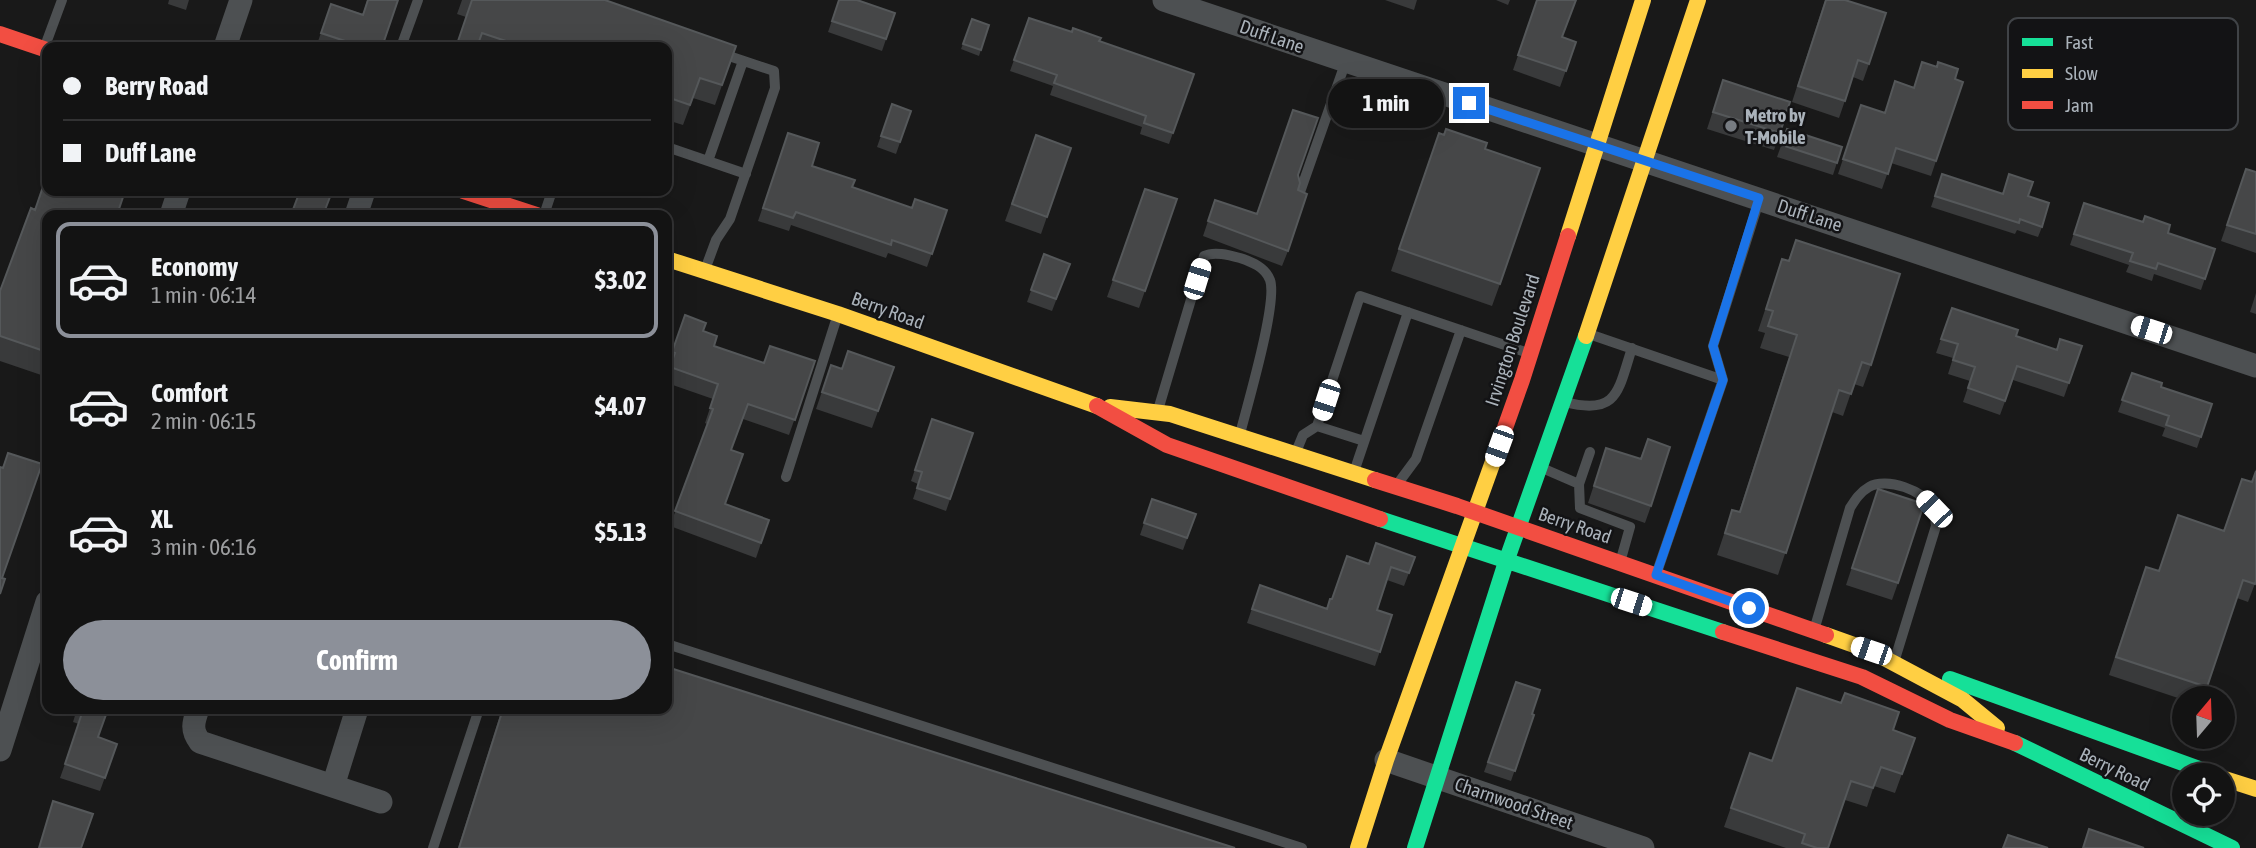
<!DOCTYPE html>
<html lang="en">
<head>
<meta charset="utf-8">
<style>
  :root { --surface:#131313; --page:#202021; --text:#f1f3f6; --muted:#9d9ea0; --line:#323233; --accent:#8c9099 }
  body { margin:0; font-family:"Asap Condensed",sans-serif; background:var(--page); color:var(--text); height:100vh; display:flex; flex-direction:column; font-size:26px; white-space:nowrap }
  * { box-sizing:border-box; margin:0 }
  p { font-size:23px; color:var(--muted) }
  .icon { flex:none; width:38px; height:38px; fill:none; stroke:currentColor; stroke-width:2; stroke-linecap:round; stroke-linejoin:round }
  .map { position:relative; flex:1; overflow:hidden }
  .sheet { position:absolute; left:42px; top:210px; width:630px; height:504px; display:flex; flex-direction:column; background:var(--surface); border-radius:14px; box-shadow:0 7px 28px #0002,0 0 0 2px var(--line) }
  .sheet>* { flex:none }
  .guide { position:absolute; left:42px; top:42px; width:630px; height:154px; border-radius:14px; box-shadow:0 7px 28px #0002,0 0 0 2px var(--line); display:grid; align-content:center; height:154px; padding:0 21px; background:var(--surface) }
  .needle { width:46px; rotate:19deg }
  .buttons { position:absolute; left:2172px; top:686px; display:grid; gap:14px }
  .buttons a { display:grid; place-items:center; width:63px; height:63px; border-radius:50%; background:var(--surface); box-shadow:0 7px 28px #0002,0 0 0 2px var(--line); font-size:35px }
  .end { position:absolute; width:32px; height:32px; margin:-16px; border:9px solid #1a73e8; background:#fff; box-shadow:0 0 0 4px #fff }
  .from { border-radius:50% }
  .bubble { position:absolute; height:49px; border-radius:24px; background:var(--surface); box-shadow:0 7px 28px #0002,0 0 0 2px var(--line); font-size:23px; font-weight:700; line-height:49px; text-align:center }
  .car { position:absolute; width:21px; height:42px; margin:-21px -10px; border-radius:9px; box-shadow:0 0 5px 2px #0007; background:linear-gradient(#fff 24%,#345 0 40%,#fff 0 76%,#345 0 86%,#fff 0) }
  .guide b { display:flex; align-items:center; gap:24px; height:66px; font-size:26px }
  .guide b+b { border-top:2px solid var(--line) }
  .guide i { width:18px; height:18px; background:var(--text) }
  ul { padding:12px 0 0; list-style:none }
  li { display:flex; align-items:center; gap:21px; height:116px; margin:0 14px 10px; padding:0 7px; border:4px solid transparent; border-radius:14px }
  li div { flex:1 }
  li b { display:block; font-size:26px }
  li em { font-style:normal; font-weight:700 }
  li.active { border-color:var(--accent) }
  li>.icon { width:63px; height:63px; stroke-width:1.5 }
  .primary-button { display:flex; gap:14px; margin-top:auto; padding:14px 21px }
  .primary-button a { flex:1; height:80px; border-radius:42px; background:var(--accent); color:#fff; font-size:28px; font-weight:700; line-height:80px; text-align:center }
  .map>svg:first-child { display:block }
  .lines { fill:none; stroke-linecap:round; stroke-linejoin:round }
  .lane { stroke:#4d5052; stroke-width:10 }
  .street { stroke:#4d5052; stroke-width:23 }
  .fast { stroke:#16e098; stroke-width:16 }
  .slow { stroke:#ffcf43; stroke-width:16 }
  .jam { stroke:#f24e42; stroke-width:16 }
  .wall { fill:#393a3b }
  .building { fill:#464748; stroke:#55585a; stroke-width:2 }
  .route { stroke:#1a73e8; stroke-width:9 }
  .poi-dot { fill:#777c82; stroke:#131315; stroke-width:2.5 }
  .labels { text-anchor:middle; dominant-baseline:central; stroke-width:5; stroke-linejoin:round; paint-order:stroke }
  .street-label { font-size:19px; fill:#aab2ba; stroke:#131315 }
  .poi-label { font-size:19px; font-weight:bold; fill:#aab2ba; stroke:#131315; text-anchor:start }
  .key { fill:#131315; stroke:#404347; stroke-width:2 }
  .key-label { font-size:19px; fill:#aab2ba }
</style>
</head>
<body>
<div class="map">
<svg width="2256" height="848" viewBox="0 0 2256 848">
  <rect width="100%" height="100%" fill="#191919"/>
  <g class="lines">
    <path class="lane" d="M45,46l17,-46
      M401,47l17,-47
      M667,147l79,27
      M708,161l35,-100
      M1300,192l46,-131
      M544,215l8,-24
      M706,267l10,-27 14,-21 45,-131 -1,-17 -54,-18
      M1589,334l134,46
      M1565,402c53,14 53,-11 67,-54
      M1158,410l46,-154c10,-5 25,-1 36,2 12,4 25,9 30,22 8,22 -23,126 -30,154
      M1317,426l43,-130 168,57
      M1296,452l7,-17 14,-9 47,15
      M1542,468l37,16 1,24 50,19 -9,32
      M1355,469l53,-157
      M786,477l51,-160
      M1399,482l17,-23 45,-129
      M1579,484l11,-32
      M1657,572l66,-192 -10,-34 47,-148
      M1815,627l35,-119c5,-8 10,-16 19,-21 17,-10 56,3 65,22 2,5 1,12 2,17l-41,133
      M667,644l635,204
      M433,848l46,-139"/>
    <path class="street" d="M1164,0l1092,366
      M225,47l16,-47
      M171,215l8,-24
      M356,215l8,-24
      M198,709c-5,14 -7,21 2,33l181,60
      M0,750l47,-148
      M1386,760l257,88
      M333,786l24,-77"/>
    <path class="fast" d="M1380,519l343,113
      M1950,679l266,96
      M2015,743l217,105
      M1415,848l91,-286 80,-226"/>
    <path class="slow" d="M1568,236l75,-236
      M667,259l171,55 259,92
      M1586,336l112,-336
      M1110,407l60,7 205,66
      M1826,635l45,16 92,49 34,28
      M2222,778l34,11
      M1358,848l28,-88 109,-304"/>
    <path class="jam" d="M0,34l47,16
      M463,191l74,24
      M1097,406l70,39 213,74
      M1495,456l27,-76 46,-144
      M1375,480l82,26 369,129
      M1723,632l139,45 88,43 65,23"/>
  </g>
  <path class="wall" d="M169,0h20l-3,10 -18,-6z
    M367,0h31l-16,47h-66l15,-43 32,10z
    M462,0h143l131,46 -21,59 -22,-7 -10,27 -16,-5v-73h-211l10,-30 -9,-3z
    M839,0l56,13 -13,38 -54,-19z
    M1385,0h32l-3,10z
    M1496,0h14l-2,5z
    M1537,0l25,37 14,5 -16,45 -47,-17z
    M1825,0l44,64 -6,17 -10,-4 -14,41 -47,-16z
    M1029,18l165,56 -25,70 -29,-10 2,-7 -92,-32 3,-9 -43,-15z
    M972,19l17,6 -10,31 -18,-7z
    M1922,62l33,17 -19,82 -5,15 -40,-13 -9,26 -44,-15 23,-69 24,8 10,-32 19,6z
    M1723,80l67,22 -16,48 -67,-21z
    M892,104l19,7 -15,43 -19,-7z
    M1787,129l55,18 -9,28 -56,-18z
    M788,133l24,33 40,21 60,21 35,2 -20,57 -39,-14 -2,5 -95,-33 -2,6 -31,-10z
    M1036,135l35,13 -30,86 -36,-13z
    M1444,135l41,14 15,135 -8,22 -101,-35 40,-116z
    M2246,169l10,3v81l-35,-12z
    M1942,174l61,20 25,2 14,31 -4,10 -21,-7 -2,4 -84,-27z
    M1298,175v15l-10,61 -6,15 -79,-30 12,-36 42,14z
    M1145,189l32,10 -38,109 -32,-11z
    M2084,203l131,46 -14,41 -47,-16 -2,7 -26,-9 3,-7 -59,-20z
    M35,210l12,5v162l-47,-16v-70z
    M1796,240l75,125 -8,22 -9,-3 -11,32 -11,-4 -54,163 -61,-20 15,-45 7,2 50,-155 -29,-9 5,-15 -7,-2 24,-72 6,2z
    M1044,254l26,10 -18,47 -25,-9z
    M2256,293v21l-6,-2z
    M1952,308l64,28 41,14 25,-4 -18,51 -51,-17 -13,35 -37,-13 7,-21 -22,-7 5,-16 -17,-5z
    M685,315l18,16 11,15 49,17 52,-2 -26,74 -46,-16 -12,31 -6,54 44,16 -13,38 -86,-32 37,-102 -2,-1 8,-24 -46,-16v-7l3,-8 -3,-1z
    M831,365l11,4 52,-2 -22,61 -56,-19z
    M2132,373l29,14 51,17 -15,44 -35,-12 3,-8 -47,-16z
    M932,419l41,14 -27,78 -33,-12 5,-15 -7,-3z
    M1648,439l3,67 -6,17 -57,-20 18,-55 34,11z
    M2256,469v112l-8,21 -11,-4 -34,100h-19v2l-75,-25 30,-90 20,-14 65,-40 28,-49z
    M1878,489l20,94 -6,17 -46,-15z
    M1152,499l44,15 -13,36 -43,-15z
    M1415,557l-11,29 -17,-6 -10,30 15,5 -17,51 -128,-43 13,-38 67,23 5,-9 37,-35z
    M1516,682l16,32 2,1 -23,66 -27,-9z
    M77,709h31l-10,28 19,7 -17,47 -40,-13 19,-54 -6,-2z
    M502,709h165l568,139h-777z
    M1893,730l22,8 -20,55 -21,-7 -7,21 -22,-7 -17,48h-42l-62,-21 26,-74 22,8z"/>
  <path class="building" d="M368,0h30l-16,47h-29l1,-3 -33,-11 10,-29 32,11z
    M472,0h133l131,46 -14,39 -22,-7 -10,27 -23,-8v-50h-157l2,-4 -30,-10 -5,14h-11l-9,-3z
    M839,0h18l38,13 -9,26 -54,-18z
    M1537,0h39l-14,37 14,5 -10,29 -48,-16z
    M1826,0h19l41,13 -17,51 -11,-4 -13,41 -47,-15z
    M1029,18l43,14 1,-4 28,10 -2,3 95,33 -21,59 -29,-10 2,-7 -92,-33 3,-8 -43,-15z
    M972,19l17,6 -8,25 -18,-6z
    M1922,62l15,5 1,-5 20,7 -3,10 8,3 -27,79 -40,-13 -8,26 -45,-15 18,-54 24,8 10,-32 19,7z
    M1723,80l67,22 -10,31 -67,-21z
    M892,104l19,7 -11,31 -19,-6z
    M1293,110l25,8 -20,57 2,8 -2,7 9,4 -19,57 -80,-30 7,-21 42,14z
    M1446,129l41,14 -2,6 55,19 -40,116 -101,-35 40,-116 5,2z
    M1787,129l55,18 -5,16 -55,-18z
    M788,133l31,10 -7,23 43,14 -3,7 60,21 3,-9 32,11 -15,44 -40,-14 -1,5 -95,-33 -3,6 -30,-10z
    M1036,135l35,13 -24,69 -35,-13z
    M2246,169l10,3v62l-29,-9z
    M1942,174l61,20 6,-20 24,8 -5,14 21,7 -7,24 -22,-8 -1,4 -84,-27z
    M47,175v16h78l-8,24h-70v137l-47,-16v-45l31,-83 4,2z
    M1145,189l32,10 -32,92 -32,-11z
    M300,191h11l19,6 -7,18h-32z
    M2084,203l59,19 2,-6 25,9 -2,8 47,16 -10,30 -47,-16 -2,6 -26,-8 3,-8 -59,-19z
    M1796,240l104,34 -29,91 -9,-3 -11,32 -12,-4 -53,163 -61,-20 7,-23 8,2 57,-177 -29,-9 5,-15 -7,-2 16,-50 7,2z
    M1044,254l26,10 -14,35 -25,-9z
    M1952,308l66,22 -2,6 41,14 3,-11 22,7 -13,37 -52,-17 -12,35 -37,-13 7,-21 -22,-7 5,-16 -17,-5z
    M685,315l21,8 -3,8 14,5 -3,10 50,17 6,-17 45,15 -20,59 -47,-16 -17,46 12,4 -18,50 44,16 -8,23 -86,-32 38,-102 -3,-1 8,-24 -48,-17 5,-14 -3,-1z
    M848,351l46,16 -16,44 -56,-19 9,-27 11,4z
    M2132,373l30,10 -1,4 51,17 -11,33 -35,-12 3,-9 -47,-16z
    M932,419l41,14 -23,66 -33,-11 5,-16 -7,-2z
    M1648,439l22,8 -19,59 -57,-20 12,-38 35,11z
    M8,453l34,11 -40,114 3,1 -5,15v-127l3,1z
    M2256,471v110l-1,3 -12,-4 -36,107 -91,-30 30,-90 13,4 19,-56 46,16 18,-52 10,3z
    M1878,489l46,15 -26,79 -46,-15z
    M1152,499l44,15 -9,24 -43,-15z
    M1376,543l39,14 -6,16 -18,-6 -14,43 15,5 -12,37 -128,-43 8,-24 67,24 3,-10h2l15,-43 22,8z
    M667,667l568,181h-776l44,-139h164z
    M1516,682l24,8 -8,24 2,1 -19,56 -27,-9z
    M1797,688l44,15 4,-10 54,19 -6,18 22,8 -13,36 -21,-7 -8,21 -22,-7 -23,67h-11l-15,-5 3,-9 -74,-26 19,-55 22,8z
    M78,709h30l-10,28 19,7 -12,34 -40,-14 18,-54z
    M53,801l40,13 -12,34h-42z
    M2089,829l55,19h-61z
    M2008,835l40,13h-45z"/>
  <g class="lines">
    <path class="route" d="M1469,103l290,95 -46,148 10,34 -67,195 93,33"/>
  </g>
  <circle class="poi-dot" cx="1731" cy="126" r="7"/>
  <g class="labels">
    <g class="street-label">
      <text transform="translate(1272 36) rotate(19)">Duff Lane</text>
      <text transform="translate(1810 215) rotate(18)">Duff Lane</text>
      <text transform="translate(888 310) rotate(20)">Berry Road</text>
      <text transform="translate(1512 340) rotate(-72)">Irvington Boulevard</text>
      <text transform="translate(1575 525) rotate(19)">Berry Road</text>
      <text transform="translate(2115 769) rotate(26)">Berry Road</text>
      <text transform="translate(1514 803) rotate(19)">Charnwood Street</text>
    </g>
    <g class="poi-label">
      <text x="1745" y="115">Metro by<tspan x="1745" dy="22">T-Mobile</tspan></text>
    </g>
  </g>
  <rect x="2008" y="18" width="230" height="112" rx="10" class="key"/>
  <rect x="2022" y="38" width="31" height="8" fill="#16e098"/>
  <rect x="2022" y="69" width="31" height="9" fill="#ffcf43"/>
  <rect x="2022" y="101" width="31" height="8" fill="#f24e42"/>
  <g class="key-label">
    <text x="2065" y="49">Fast</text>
    <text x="2065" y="80">Slow</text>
    <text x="2065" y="112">Jam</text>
  </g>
</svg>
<div class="buttons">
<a><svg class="needle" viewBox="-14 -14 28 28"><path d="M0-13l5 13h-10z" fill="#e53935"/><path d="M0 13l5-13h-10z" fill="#9d9ea0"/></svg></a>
<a><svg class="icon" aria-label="locate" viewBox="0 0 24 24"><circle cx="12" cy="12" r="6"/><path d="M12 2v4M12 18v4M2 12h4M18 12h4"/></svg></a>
</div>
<i class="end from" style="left:1749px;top:608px"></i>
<i class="end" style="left:1469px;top:103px"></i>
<div class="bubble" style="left:1328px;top:79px;width:116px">1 min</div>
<i class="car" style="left:1197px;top:279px;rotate:17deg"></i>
<i class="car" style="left:2151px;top:330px;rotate:288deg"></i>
<i class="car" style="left:1326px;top:400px;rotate:198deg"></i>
<i class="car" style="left:1499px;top:446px;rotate:200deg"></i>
<i class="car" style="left:1934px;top:509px;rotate:316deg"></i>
<i class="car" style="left:1631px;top:602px;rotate:108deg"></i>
<i class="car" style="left:1871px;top:651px;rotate:289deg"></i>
<div class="guide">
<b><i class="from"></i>Berry Road</b>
<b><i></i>Duff Lane</b>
</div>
<section class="sheet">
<ul>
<li class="active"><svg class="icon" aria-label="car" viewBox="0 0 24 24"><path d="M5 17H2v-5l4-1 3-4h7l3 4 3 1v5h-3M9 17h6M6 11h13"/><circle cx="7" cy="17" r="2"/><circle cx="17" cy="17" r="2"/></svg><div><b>Economy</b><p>1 min · 06:14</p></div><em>$3.02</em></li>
<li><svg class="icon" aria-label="car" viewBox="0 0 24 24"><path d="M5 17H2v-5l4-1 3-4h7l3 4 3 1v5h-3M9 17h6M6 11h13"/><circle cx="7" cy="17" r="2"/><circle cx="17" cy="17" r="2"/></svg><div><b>Comfort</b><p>2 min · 06:15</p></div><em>$4.07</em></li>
<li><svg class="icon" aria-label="car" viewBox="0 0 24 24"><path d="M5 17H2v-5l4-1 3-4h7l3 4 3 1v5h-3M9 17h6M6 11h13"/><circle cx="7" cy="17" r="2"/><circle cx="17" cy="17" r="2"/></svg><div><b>XL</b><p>3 min · 06:16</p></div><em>$5.13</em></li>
</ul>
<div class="primary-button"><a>Confirm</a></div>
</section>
</div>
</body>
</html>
